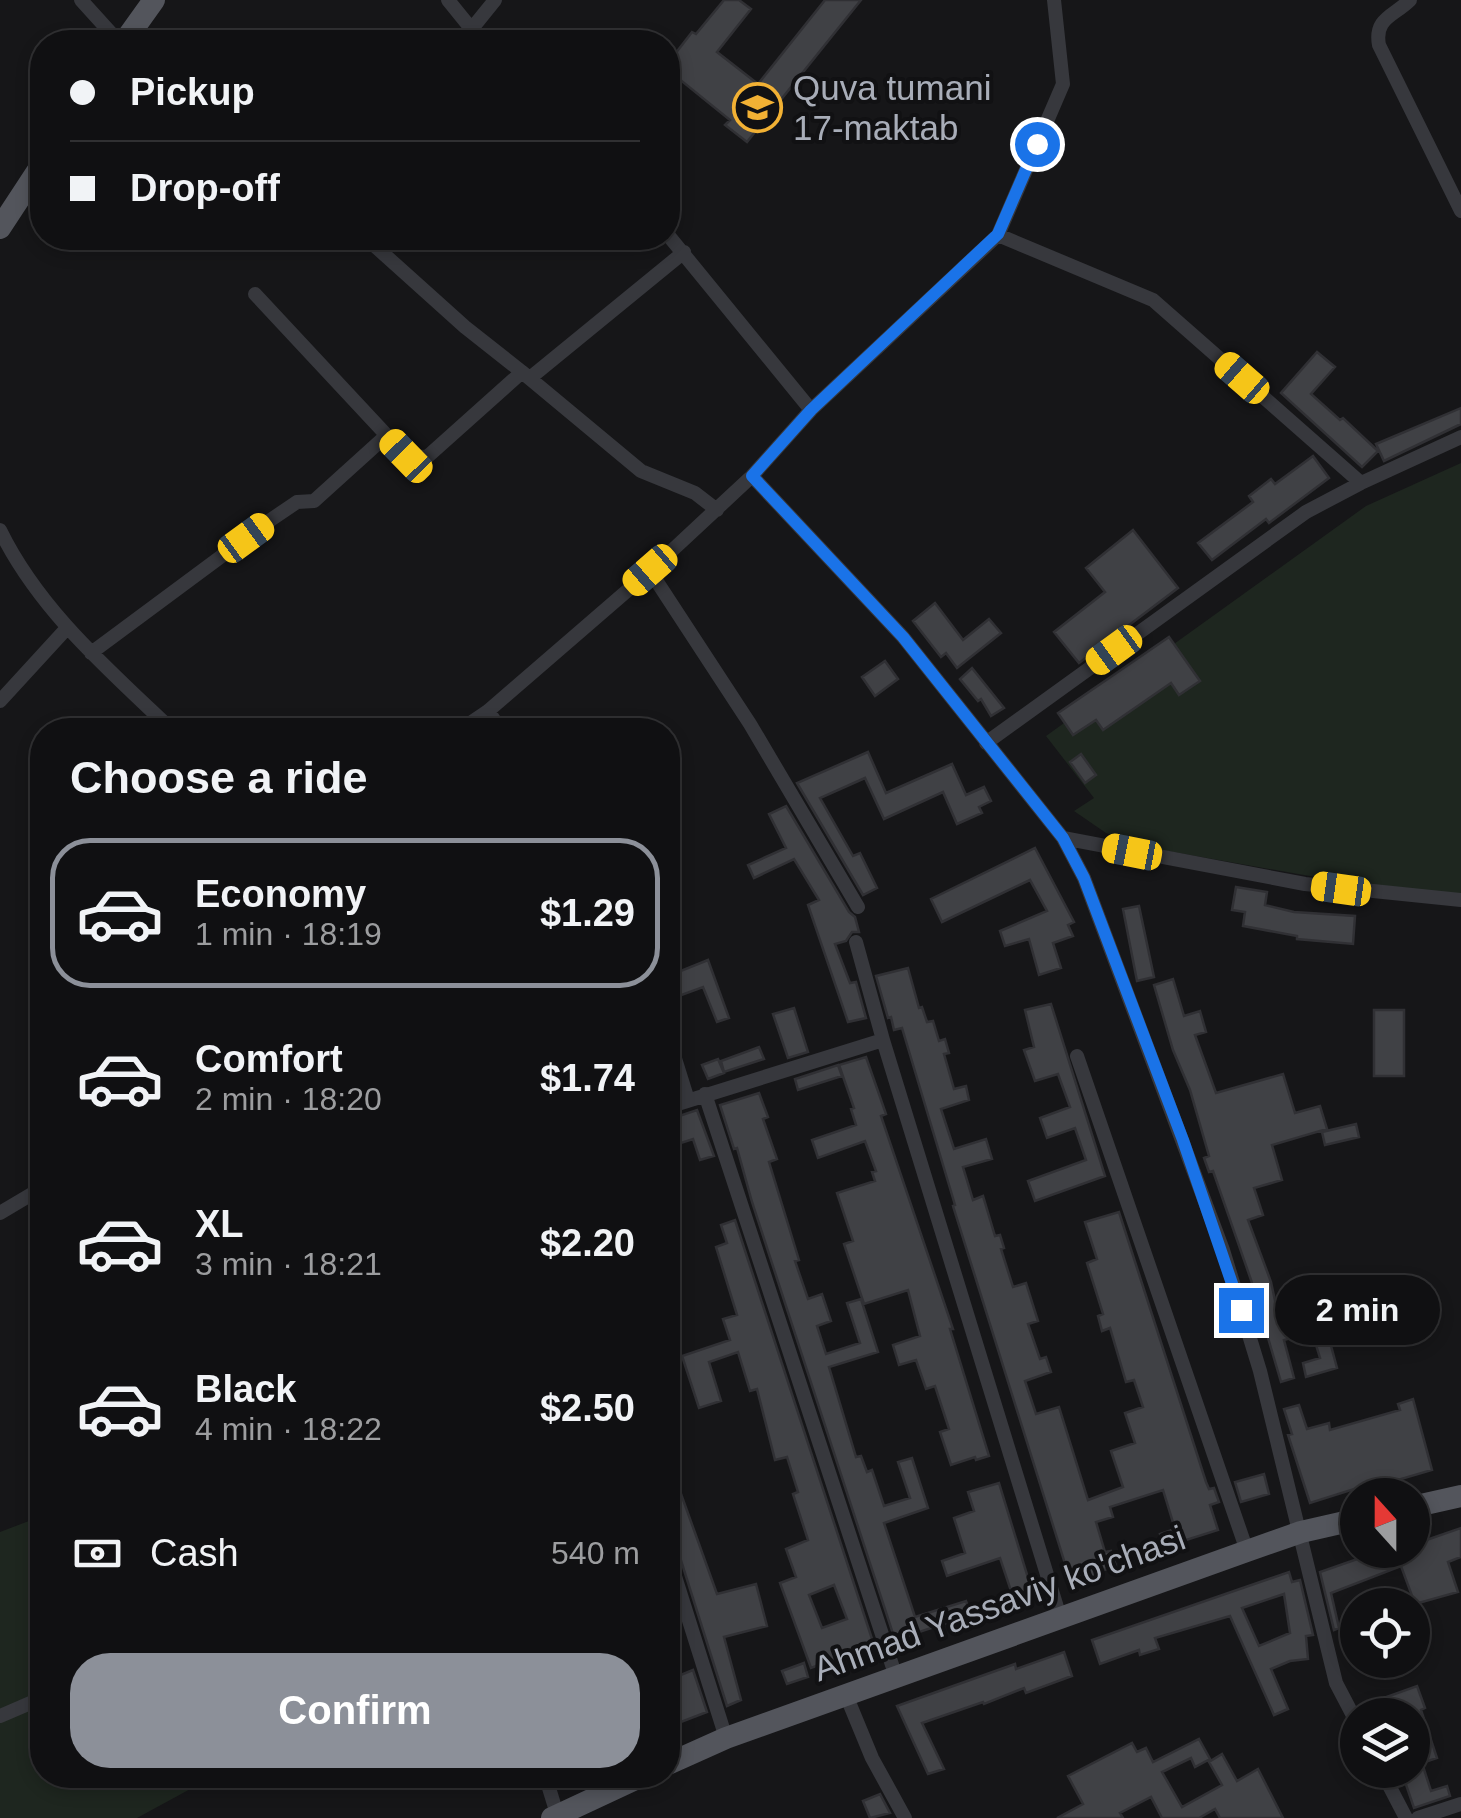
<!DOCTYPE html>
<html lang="en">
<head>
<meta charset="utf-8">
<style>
  :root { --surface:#101012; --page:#1e1e20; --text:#f1f3f6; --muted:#9c9d9f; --line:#303032; --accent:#8c9099 }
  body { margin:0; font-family:Helvetica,sans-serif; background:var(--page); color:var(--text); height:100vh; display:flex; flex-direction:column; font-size:38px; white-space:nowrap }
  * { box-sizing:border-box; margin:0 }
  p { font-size:32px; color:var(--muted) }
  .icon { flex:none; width:55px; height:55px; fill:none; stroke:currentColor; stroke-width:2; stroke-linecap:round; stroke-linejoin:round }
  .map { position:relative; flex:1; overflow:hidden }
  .details { position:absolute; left:30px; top:718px; width:650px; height:1070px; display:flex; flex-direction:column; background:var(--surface); border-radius:40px; box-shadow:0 5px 15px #0003,0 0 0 2px var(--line) }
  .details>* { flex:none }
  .hud { position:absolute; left:30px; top:30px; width:650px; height:220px; border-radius:40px; box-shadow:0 5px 15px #0003,0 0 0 2px var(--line); display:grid; align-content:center; height:220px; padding:0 40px; background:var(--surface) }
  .needle { width:65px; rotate:339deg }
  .buttons { position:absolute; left:1340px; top:1478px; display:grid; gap:20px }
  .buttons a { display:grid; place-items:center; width:90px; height:90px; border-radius:50%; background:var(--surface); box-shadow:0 5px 15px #0003,0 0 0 2px var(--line); font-size:50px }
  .end { position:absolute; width:45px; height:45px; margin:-22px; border:12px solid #1a73e8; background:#fff; box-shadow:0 0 0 5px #fff }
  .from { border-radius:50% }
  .bubble { position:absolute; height:70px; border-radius:35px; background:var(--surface); box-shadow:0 5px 15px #0003,0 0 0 2px var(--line); font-size:32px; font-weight:700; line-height:70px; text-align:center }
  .car { position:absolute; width:30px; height:60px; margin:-30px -15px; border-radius:12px; box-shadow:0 0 8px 2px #0007; background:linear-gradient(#f5c518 24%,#345 0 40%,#f5c518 0 76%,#345 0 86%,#f5c518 0) }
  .hud b { display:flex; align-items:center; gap:35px; height:95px; font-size:38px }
  .hud b+b { border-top:2px solid var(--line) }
  .hud i { width:25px; height:25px; background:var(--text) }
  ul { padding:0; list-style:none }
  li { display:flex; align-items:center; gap:30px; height:150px; margin:0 20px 15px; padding:0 20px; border:5px solid transparent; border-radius:40px }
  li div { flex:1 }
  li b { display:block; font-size:38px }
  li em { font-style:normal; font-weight:700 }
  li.active { border-color:var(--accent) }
  li>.icon { width:90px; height:90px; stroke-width:1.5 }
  h2 { padding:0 40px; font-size:45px; line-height:120px }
  .pay { display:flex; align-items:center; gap:25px; height:110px; padding:0 40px; font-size:38px }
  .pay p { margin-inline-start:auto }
  .cta { display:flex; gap:20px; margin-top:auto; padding:20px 40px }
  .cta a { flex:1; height:115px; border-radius:40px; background:var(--accent); color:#fff; font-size:40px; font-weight:700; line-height:115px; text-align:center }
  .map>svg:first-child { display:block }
  .green { fill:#1e261f }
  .building { fill:#404145; stroke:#303034; stroke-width:2.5; fill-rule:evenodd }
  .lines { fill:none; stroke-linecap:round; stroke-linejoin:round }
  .street { stroke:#37383d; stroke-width:14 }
  .primary { stroke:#53555c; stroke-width:22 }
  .route { stroke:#1a73e8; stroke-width:12 }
  .labels { text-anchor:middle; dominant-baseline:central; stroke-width:8; stroke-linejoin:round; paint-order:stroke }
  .poi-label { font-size:35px; fill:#a8adb8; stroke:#111113; text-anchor:start }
  .street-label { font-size:35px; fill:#a8adb8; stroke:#111113 }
</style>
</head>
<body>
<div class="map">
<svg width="1461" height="1818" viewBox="0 0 1461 1818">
  <rect width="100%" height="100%" fill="#161618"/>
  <path class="green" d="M1461,463v431l-89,-7 -227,-40 -39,-14 -32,-22 20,-13 -48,-62 320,-230z
    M42,1516v259h174l-79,43h-137v-286z"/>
  <path class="building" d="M724,0h15l12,9 -34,43 41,32 67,-84h36l-114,142 -22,-17 5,-5 -62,-50v-7l24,-31 4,2z
    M1317,352l18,15 -24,27 29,26 3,-2 35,33 -16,16 -81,-74z
    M1461,408v16l-77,37 -8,-17z
    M1313,456l16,22 -60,45 -3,-4 -54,41 -14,-17 55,-41 -4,-6 22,-17 4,5z
    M1133,530l45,58 -99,75 -25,-31 51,-40 -19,-24z
    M935,603l28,37 26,-21 12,14 -44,35 -11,-15 -5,4 -28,-36z
    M1169,637l31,44 -21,14 -8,-12 -68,47 -7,-10 -23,15 -15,-22z
    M885,661l13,18 -23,17 -13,-19z
    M972,668l32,40 -13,8 -10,-17 -3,2 -18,-22z
    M868,752l18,41 66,-29 14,31 18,-8 7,14 -12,6 3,6 -25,11 -14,-32 -59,27 -19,-41 -45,20 33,58 7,-3 17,35 -14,7 -66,-112z
    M1081,754l15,21 -11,8 -15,-21z
    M786,806l63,106 6,5 4,15h-7l-6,9 -11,3 15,39 6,-1 10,36 -18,4 -40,-117 11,-5 -25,-41 -40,19 -6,-13 38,-17 -17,-34z
    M1035,848l39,74 -6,3 5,11 -20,7 8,25 -22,7 -10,-36 -24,7 -5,-15 47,-20 -17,-31 -88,42 -11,-23z
    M1236,887l31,5 -2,13 29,7 61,4 -2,28 -56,-5v-3l-54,-10 2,-14 -13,-2z
    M1139,906l15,71 -17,4 -14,-72z
    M708,960l21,58 -12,4 -14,-35 -35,13v-24z
    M908,968l11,40 3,-1 5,15 6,-1 6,20 6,-2 4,14 -5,1 10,35 12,-3 3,14 -28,9 13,40 32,-10 6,20 -29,8 10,33 10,-4 12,40 5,-1 4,13 -3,1 12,38 13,-4 12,38 -10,3 12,35 6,-2 5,15 -26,9 11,33 23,-7 29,93 35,-13 -12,-36 24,-8 -10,-30 18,-6 -9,-27 -8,2 -16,-54 -8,3 -4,-15 5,-2 -16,-51 10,-4 -12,-37 34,-10 87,270 3,7 5,-1 5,14 -9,3 8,25 -54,17 -4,-13 15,-5 -12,-39 -53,17 3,10 -17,5 9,30 6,-1 5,15 -21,7 2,6 -25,7 -119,-380 2,-1 -53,-177 -8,2 -3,-13 -3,1 -12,-42z
    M1173,979l11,37 16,-5 6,21 -11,3 21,58 67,-19 12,39 25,-7 7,23 -55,16 10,35 -28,8 9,27 -15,5 23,62 6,28 29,-8 5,18 12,-4 14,52 -31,9 -3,-14 17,-5 -8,-26 -28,8 10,38 -13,4 -30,-102 -38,-109 -4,1 -5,-14 5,-2 -19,-66 -17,-40 -19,-65z
    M1051,1004l54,172 -70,25 -7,-20 58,-21 -11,-32 -28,10 -7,-20 30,-11 -12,-33 -23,7 -11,-31 10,-3 -9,-37z
    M794,1008l14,44 -20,6 -15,-44z
    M1374,1010h30v66h-30z
    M759,1047l5,12 -40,13 -3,-11z
    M866,1057l20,57 -5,2 72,213h-3l39,127 -13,4 -1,-3 -24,8 -11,-33 9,-3 -14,-43 -9,3 -10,-29 -17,5 -6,-20 27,-9 -12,-46 -44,14 -20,-60 9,-3 -16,-48 38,-12 -3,-9 4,-1 -11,-30 -47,17 -6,-18 44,-15 -5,-16 3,-1 -15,-43z
    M718,1059l6,14 -16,6 -6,-14z
    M838,1065l4,11 -44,14 -3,-11z
    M759,1093l9,24 -5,2 14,40 -8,3 30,98 -4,1 13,38 14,-5 9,27 -14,5 9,28 34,-11 -13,-40 14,-4 17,53 -49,15 27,90 5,-1 6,16 5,-2 12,36 26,-8 -12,-36 14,-4 16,50 -44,15 31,94 51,-16 5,14 -76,25 -143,-438 -15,-54 -3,1 -14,-44z
    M697,1110l17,46 -14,4 -7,-21 -15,5 -8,-25z
    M1356,1124l3,13 -34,8 -3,-13z
    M735,1220l139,425 -63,23 -31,-85 16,-6 -10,-28 22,-9 -15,-46 5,-2 -11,-35 -12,3 -18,-71 -7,2 -12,-39 -29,10 12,39 -22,7 -17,-52 48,-16 -7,-21 14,-4 -21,-68 11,-4 -6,-18zM834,1585l13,34 -25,9 -13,-33z
    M1375,1303l3,15 -19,4 -3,-15z
    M1413,1399l19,71 -58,17 -1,-4 -63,20 -22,-68 4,-1 -8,-25 15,-4 8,24 22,-6 1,7 70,-20 -2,-6z
    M668,1466h3l46,128 39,-10 11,42 -43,11 17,63 -14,6 -49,-155 -10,-7z
    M1264,1474l5,20 -28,8 -6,-20z
    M999,1483l33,108 -19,6 -13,-39 -53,18 -5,-15 23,-8 -11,-35 20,-7 -6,-19z
    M1461,1528v29l-13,5 10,30 -43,12 -14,-38 -70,27 8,35 -5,2 -14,-58 63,-22h29v-5z
    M1289,1572l3,10 8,-2 13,55 -7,1 2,23 -18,2 -19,8 17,40 -14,6 -44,-99 -75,22 4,11 -19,6 -1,-5 -39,14 -8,-24zM1284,1594l6,39 -31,13 -17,-38z
    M1064,1652l8,24 -46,17 -2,-5 -40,16 -1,-2 -61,21 22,46 -16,5 -31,-68 118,-42 1,5z
    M804,1663l4,14 -21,7 -5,-13z
    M693,1670l14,42 -39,15v-47z
    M1417,1686l8,22 -4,2 16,48 -15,5 9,28 16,-5 3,10 -36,12 -13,-38h11v-55h-29l-5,-15z
    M1199,1739l11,20 -15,8 -4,-9 -29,14 20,35 40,-22 -13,-23 13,-8 15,27 21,-12 25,49h-63l-5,-9 -16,9h-37l-11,-21 -31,16 3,5h-66l26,-14 -15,-28 64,-33 5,9 9,-4 7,14z
    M880,1794l10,19 -20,5 -7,-17z"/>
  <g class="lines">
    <path class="street" d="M81,0l38,42
      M448,0l34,42
      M1054,0l9,84 -65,151 -187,175 -59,66 151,161 160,201 21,40 139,372 37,121 76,312 22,42
      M1410,0c-16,16 -36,18 -31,45l82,166
      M470,31l25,-31
      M668,235l143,175
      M998,235l155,65 208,183
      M255,294l151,162 21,1 95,-85 -57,-45 -99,-89
      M522,372l119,99 54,22 22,17
      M530,378l154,-126
      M0,530c39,80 108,139 172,200
      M650,571l100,153 108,183
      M91,653l178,-132 28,-19 17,-1 73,-66
      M0,701l67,-73
      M488,711l13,19
      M460,730l28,-19 162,-140 102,-95
      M986,743l320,-231 55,-29 100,-46
      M1063,838l242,46 156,16
      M856,942l27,98
      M668,1036l20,64
      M1077,1056l170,495
      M705,1094l191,583
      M668,1107l215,-67 177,577
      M0,1213l42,-25
      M668,1554l58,184
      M846,1695l26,63 33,60
      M0,1716l42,-18
      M1381,1770l25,48
      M545,1775l12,39
      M1418,1818l43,-14"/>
    <path class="primary" d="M124,42l30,-42
      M0,228l42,-64
      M1412,1507l49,-11
      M668,1764l58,-26 521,-187 54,-19 57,-13
      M552,1818l92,-43"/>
  </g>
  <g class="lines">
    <path class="route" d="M1037,144l-39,90 -187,176 -59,66 151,161 160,201 21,40 99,262 58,170"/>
  </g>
  <defs>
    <symbol id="school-ring" viewBox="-11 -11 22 22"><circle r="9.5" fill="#111113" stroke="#f2b134" stroke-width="1.5"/><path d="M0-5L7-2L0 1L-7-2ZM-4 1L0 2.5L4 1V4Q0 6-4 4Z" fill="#f2b134"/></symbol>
  </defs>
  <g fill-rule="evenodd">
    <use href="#school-ring" x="730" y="80" width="55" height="55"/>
  </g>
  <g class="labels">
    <g class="poi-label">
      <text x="793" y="87">Quva tumani<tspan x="793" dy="40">17-maktab</tspan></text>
    </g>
    <g class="street-label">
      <text transform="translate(999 1603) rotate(-20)">Ahmad Yassaviy ko'chasi</text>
    </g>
  </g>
</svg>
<div class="buttons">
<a><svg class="needle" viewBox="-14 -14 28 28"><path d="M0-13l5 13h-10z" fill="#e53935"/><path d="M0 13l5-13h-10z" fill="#9c9d9f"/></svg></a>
<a><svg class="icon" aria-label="locate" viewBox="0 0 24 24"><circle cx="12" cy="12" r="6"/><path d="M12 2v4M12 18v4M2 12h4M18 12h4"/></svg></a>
<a><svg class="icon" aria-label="layers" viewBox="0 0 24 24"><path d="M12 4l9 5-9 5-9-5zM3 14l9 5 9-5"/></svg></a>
</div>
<i class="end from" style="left:1037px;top:144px"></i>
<i class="end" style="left:1241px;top:1310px"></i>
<div class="bubble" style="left:1275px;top:1275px;width:165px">2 min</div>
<i class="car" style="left:1242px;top:378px;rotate:311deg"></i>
<i class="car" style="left:406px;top:456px;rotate:316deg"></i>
<i class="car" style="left:246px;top:538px;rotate:54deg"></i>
<i class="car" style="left:650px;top:570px;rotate:229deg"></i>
<i class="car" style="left:1114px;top:650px;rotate:234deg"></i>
<i class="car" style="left:1132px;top:852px;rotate:281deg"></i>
<i class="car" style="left:1341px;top:889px;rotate:278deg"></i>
<div class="hud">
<b><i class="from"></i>Pickup</b>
<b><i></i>Drop-off</b>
</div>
<section class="details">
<h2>Choose a ride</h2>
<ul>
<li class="active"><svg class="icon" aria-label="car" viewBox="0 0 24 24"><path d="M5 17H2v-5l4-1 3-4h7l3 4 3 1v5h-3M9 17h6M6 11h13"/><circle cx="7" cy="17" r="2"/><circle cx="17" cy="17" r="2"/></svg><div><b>Economy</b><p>1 min · 18:19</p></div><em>$1.29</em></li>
<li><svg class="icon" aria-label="car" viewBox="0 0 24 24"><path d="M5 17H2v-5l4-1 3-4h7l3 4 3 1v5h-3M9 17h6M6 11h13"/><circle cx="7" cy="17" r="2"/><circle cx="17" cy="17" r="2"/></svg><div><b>Comfort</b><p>2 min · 18:20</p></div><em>$1.74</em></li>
<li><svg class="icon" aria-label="car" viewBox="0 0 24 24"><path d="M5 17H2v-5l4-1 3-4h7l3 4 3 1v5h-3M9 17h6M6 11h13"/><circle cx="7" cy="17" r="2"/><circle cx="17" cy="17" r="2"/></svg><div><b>XL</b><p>3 min · 18:21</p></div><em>$2.20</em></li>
<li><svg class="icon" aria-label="car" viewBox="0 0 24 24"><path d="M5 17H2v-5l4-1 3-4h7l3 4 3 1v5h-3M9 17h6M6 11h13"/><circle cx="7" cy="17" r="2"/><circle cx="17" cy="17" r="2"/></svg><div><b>Black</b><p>4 min · 18:22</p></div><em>$2.50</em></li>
</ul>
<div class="pay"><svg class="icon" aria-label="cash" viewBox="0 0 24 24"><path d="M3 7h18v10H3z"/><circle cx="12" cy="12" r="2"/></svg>Cash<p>540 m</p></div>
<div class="cta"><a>Confirm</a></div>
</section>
</div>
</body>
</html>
